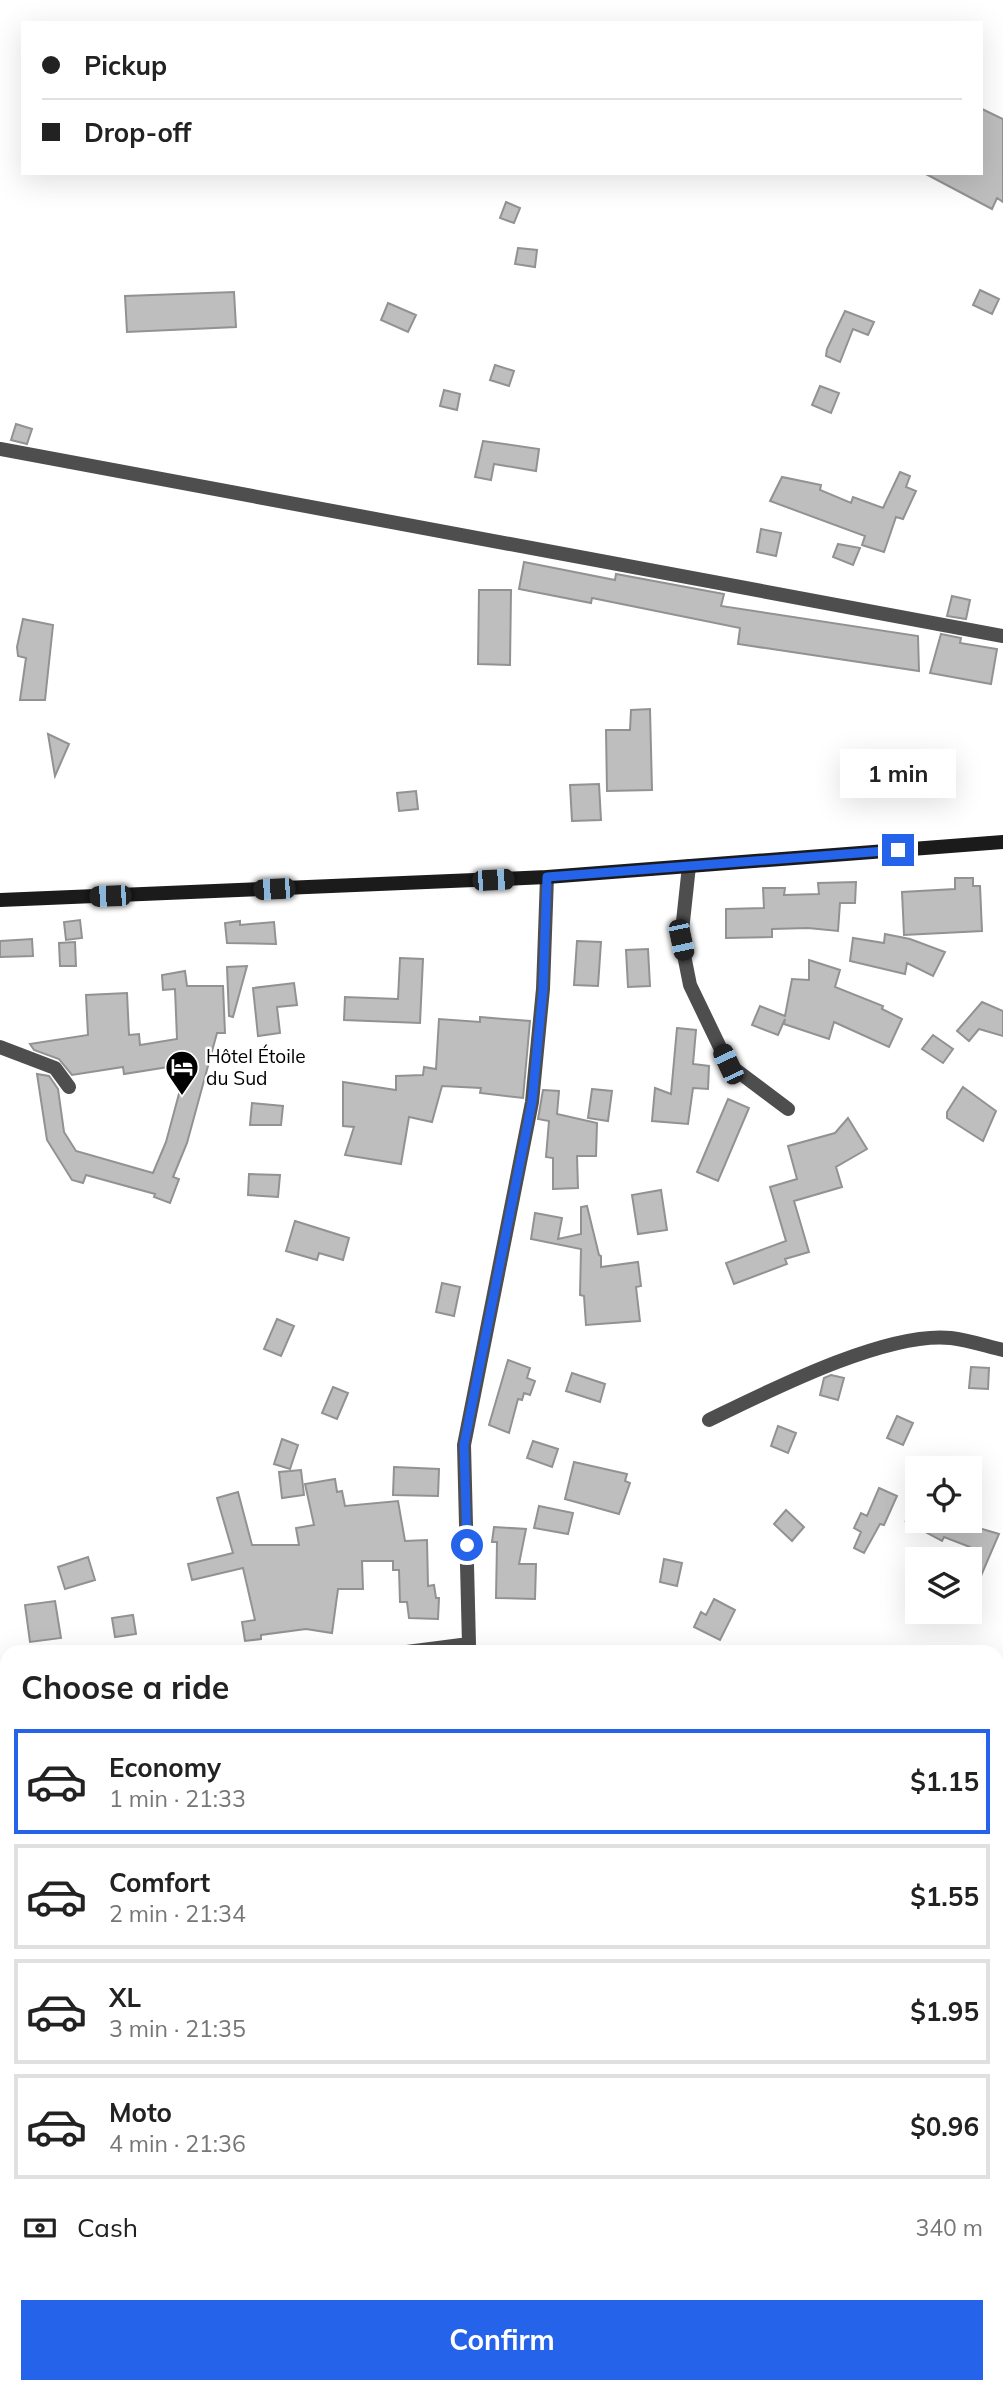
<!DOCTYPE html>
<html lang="en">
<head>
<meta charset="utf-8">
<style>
  :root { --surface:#fff; --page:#f6f6f6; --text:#222; --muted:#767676; --line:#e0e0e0; --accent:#2563eb }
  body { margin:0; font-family:Mulish,sans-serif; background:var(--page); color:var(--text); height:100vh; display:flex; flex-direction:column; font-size:26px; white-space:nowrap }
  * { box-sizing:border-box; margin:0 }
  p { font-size:23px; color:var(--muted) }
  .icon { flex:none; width:38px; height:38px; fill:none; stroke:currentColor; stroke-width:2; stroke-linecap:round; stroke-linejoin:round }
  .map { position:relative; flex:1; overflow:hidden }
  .drawer { position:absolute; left:0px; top:1645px; width:1004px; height:749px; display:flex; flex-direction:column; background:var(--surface); border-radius:21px 21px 0 0; box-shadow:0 7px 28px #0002 }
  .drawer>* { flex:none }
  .banner { position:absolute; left:21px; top:21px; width:962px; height:154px; border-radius:0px; box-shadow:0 7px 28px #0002; display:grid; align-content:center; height:154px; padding:0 21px; background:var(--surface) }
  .buttons { position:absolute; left:905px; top:1456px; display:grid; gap:14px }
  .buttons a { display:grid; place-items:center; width:77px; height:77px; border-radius:0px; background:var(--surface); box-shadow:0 7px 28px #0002; font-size:35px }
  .end { position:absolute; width:32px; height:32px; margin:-16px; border:9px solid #2563eb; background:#fff; box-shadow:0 0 0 4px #fff }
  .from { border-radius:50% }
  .bubble { position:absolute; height:49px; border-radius:0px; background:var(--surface); box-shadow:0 7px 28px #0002; font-size:23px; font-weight:700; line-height:49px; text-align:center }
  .car { position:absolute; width:21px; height:42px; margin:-21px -10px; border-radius:9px; box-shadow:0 0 5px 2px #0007; background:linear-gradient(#222 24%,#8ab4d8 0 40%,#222 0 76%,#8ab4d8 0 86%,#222 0) }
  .banner b { display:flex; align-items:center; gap:24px; height:66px; font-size:26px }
  .banner b+b { border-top:2px solid var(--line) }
  .banner i { width:18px; height:18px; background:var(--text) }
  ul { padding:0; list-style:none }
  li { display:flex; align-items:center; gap:21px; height:105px; margin:0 14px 10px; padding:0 7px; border:4px solid var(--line); border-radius:0px }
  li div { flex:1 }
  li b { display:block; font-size:26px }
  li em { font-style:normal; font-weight:700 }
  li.selected { border-color:var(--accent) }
  li>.icon { width:63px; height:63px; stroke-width:1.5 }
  h2 { padding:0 21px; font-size:32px; line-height:84px }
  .pay { display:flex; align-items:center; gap:18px; height:77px; padding:0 21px; font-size:26px }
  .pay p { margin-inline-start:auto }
  .button { display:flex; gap:14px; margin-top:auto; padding:14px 21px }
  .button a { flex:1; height:80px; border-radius:0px; background:var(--accent); color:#fff; font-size:28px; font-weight:700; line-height:80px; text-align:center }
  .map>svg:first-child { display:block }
  .building { fill:#bebebe; stroke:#929292; stroke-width:2 }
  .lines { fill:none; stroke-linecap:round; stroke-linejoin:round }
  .street { stroke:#4e4e4e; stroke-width:14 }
  .secondary { stroke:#1b1b1b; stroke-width:14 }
  .route { stroke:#2563eb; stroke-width:9 }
  .labels { text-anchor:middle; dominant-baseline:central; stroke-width:5; stroke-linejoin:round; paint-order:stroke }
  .poi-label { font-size:19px; fill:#000; stroke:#fff; text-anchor:start }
</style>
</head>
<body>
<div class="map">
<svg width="1003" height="2394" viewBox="0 0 1003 2394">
  <rect width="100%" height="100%" fill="#fff"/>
  <path class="building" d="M982,109l21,10v83l-6,-4 -5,11 -68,-36h58z
    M506,202l14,6 -6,15 -14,-5z
    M518,248l19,2 -2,17 -20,-3z
    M980,290l19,9 -7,15 -19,-9z
    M234,292l2,35 -109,5 -2,-36z
    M388,303l28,12 -8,17 -27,-12z
    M845,311l29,11 -6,13 -15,-6 -13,33 -14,-6 1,-7z
    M495,365l19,6 -5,15 -19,-6z
    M820,386l19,7 -8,20 -19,-8z
    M444,390l16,4 -3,16 -17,-4z
    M16,424l16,5 -5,15 -16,-4z
    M483,441l56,8 -3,22 -42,-7 -3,16 -16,-3z
    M900,472l10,4 -4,11 10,4 -13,28 -7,-2 -12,35 -22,-7 3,-9 -95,-35 12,-24 39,8 -1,5 31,13 2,-6 30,11z
    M761,529l20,4 -5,23 -19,-4z
    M838,544l22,4 -7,17 -20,-8z
    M524,562l91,18 1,-6 108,20 -3,12 197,30 1,35 -181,-27 2,-16 -148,-30 -1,5 -72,-14z
    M479,590h32l-1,75 -32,-1z
    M952,596l18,4 -4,19 -19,-3z
    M23,619l30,6 -8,75h-25l6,-42 -8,-2 -1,-9z
    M941,634l20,4 -1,5 37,6 -6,35 -61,-11z
    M650,709l2,81 -45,1 -1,-61h24l1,-20z
    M48,734l21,10 -14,32z
    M599,784l2,36 -29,1 -2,-36z
    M416,791l2,18 -19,2 -2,-18z
    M955,878h18v8h7l2,45 -78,4 -2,-43 53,-3z
    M856,882l-1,21h-15l-2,28 -30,-3 -36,1v8l-46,1v-29l38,-1 -1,-20h22l-1,7 35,-1 -1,-11z
    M80,920l2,18 -16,2 -2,-18z
    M240,921v4l34,-3 2,22 -49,-1 -2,-20z
    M885,934l25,5 35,13 -12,24 -26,-13 -2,11 -55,-13 3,-23 31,5z
    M32,939l1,17 -33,1v-16z
    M577,941l24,1 -3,44 -24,-1z
    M75,942l1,24h-16l-1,-23z
    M648,949l2,37 -22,1 -2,-37z
    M400,958l23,1 -3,64 -76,-3 1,-23 53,2z
    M809,960l31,10 -5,17 48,19 -1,3 20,10 -13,28 -55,-25 -5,17 -45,-15 1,-5 -7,16 -26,-10 8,-19 25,10 7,-37 17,1z
    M247,966l-14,51 -4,-1 -2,-49z
    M185,971l2,15h36l2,47h-8l-30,110 -14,34 6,2 -9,24 -16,-6 1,-3 -69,-19 -3,8 -11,-3 -25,-40 -10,-66 12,2 9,13 6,43 12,19 77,22 13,-31 21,-78 -63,10 -1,-7 -51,8 -13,-16 -25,-9 -4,-6 58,-9 -2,-40 41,-2 2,42 10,-1 1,11 37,-6 -2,-50 -12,1 -1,-15z
    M294,983l3,22 -20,2 3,26 -22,3 -5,-48z
    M982,1002l21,9v25l-24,-7 -10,12 -12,-10z
    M480,1017l50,4 -7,77 -43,-5 1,-5 -39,-2 -10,36 -23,-5 -8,47 -56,-9 9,-28 -11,-1v-44l53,8v-14l27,-1 1,-8 12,2 3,-50 41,3z
    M677,1028l19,2 -3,34 16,2 -1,23 -15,-1 -5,36 -36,-3 3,-33 16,6z
    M933,1035l20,14 -10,14 -21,-14z
    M963,1087l33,24 -13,30 -36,-23v-6z
    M592,1089l20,2 -4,30 -20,-3z
    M543,1090l16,1 -2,23 40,9 -1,33h-19l1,32 -25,1v-31l-7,-1 3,-36 -11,-2z
    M728,1099l21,9 -31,73 -21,-9z
    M252,1103l31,3 -2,19h-31z
    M848,1118l19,31 -31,18 6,20 -48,14 15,51 -24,7 2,5 -53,20 -8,-21 60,-22 -16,-54 27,-8 -9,-33 47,-13z
    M249,1174l31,1 -2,22 -30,-2z
    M661,1190l6,40 -29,4 -6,-39z
    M587,1206l12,49 2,1v11l37,-5 3,24 -5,1 4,34 -54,4 -2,-29 -4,-1 1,-46 -50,-10 4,-26 27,5 -4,21 23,-5v-27z
    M295,1221l54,17 -6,22 -24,-7 -2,7 -31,-9z
    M442,1283l18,4 -6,29 -18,-4z
    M277,1319l17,7 -13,30 -17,-7z
    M508,1360l22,8 -3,10 8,3 -5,14 -6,-2 -2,7 -4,-1 -9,34 -20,-8z
    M971,1367l18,1 -1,21 -19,-1z
    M572,1373l33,11 -5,18 -34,-11z
    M831,1375l13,3 -6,22 -18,-5 4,-17z
    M333,1387l15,6 -11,26 -15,-6z
    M897,1416l16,7 -10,22 -16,-7z
    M778,1426l18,7 -8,20 -17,-7z
    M282,1439l16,6 -8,24 -16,-5z
    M533,1441l25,8 -6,18 -25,-9z
    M574,1462l53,12 -2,7 5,2 -11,31 -54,-15z
    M394,1467l45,2 -1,27 -45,-1z
    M301,1470l3,25 -22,3 -3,-26z
    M335,1479l2,13 5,-1 3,15 53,-5 7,40 22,-1 1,46 6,-1 2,13h3l-1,21 -29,-1 -2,-16h-7l-1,-32h-6v-9h-31l1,28h-25l-6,44 -26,-4 -45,6v4l-16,2 -3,-19 13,-2 -12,-52 -51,12 -4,-16 45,-11 -16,-55 21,-6 14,53h47l-3,-17 18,-3 -9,-41z
    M879,1488l18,8 -13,29 -4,-1 -16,29 -10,-5 7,-16 -7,-4 7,-15 6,3z
    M539,1506l34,7 -5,21 -34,-6z
    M786,1510l18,17 -12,14 -18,-17z
    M905,1521h50l44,13 -28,65 -1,-52 -26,-10 -2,4z
    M494,1527l32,2 -7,35h17l-1,35 -39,-1 1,-56h-5z
    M88,1557l7,23 -30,9 -7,-22z
    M664,1559l18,4 -5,23 -17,-4z
    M714,1599l21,11 -15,30 -26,-13 7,-15 5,3z
    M55,1601l6,37 -31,4 -5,-37z
    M133,1615l3,19 -21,3 -3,-19z"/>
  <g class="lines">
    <path class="street" d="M0,449l1003,187
      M689,866l-8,74 9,45 38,79 60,45
      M0,1047l55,21 14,19
      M709,1420c60,-29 177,-89 242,-82 17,2 35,8 52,12
      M407,1652l62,-8 -5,-199 68,-343 11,-113 4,-112
      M354,2394v-7"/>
    <path class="secondary" d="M0,900l547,-23 456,-35"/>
  </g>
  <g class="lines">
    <path class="route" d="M467,1545l-3,-100 68,-343 11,-113 4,-112 351,-27"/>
  </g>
  <defs>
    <symbol id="hotel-pin" viewBox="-11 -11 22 30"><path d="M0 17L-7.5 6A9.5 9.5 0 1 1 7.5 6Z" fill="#000" stroke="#fff"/><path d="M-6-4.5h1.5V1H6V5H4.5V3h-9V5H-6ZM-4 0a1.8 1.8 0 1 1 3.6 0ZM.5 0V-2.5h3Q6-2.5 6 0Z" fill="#fff"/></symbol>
  </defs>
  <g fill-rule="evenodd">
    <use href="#hotel-pin" x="163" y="1048" width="38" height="52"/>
  </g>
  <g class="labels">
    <g class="poi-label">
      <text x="206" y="1056">Hôtel Étoile<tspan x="206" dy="22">du Sud</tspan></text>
    </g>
  </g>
</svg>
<div class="buttons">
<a><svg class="icon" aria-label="locate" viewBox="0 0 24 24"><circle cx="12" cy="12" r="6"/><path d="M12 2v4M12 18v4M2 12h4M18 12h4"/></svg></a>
<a><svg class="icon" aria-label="layers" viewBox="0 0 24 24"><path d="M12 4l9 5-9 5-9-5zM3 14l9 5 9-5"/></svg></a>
</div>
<i class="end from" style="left:467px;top:1545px"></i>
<i class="end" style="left:898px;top:850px"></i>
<div class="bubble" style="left:840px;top:749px;width:116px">1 min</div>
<i class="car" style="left:493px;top:880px;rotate:87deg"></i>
<i class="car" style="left:274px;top:889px;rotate:267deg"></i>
<i class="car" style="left:110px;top:896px;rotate:268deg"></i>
<i class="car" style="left:681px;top:940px;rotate:168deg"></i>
<i class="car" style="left:728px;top:1064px;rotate:335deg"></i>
<div class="banner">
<b><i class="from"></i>Pickup</b>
<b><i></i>Drop-off</b>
</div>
<section class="drawer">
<h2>Choose a ride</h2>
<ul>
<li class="selected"><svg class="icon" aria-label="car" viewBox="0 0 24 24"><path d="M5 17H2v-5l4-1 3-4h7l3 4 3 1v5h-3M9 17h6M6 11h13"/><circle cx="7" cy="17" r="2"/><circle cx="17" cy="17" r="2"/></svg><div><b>Economy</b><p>1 min · 21:33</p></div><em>$1.15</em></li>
<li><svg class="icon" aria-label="car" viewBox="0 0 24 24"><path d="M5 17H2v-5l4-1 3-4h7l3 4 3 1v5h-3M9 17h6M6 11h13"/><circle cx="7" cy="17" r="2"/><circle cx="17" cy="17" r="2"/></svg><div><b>Comfort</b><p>2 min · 21:34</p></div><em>$1.55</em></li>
<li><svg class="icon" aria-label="car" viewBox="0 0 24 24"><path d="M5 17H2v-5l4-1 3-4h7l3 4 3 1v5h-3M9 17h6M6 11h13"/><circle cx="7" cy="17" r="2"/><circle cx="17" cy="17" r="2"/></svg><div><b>XL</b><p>3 min · 21:35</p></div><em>$1.95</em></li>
<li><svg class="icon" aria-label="car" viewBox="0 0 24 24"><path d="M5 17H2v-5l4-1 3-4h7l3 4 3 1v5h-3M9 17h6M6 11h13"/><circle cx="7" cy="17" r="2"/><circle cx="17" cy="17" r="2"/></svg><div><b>Moto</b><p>4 min · 21:36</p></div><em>$0.96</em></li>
</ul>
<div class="pay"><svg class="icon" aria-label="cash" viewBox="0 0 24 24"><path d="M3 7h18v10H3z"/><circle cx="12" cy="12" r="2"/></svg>Cash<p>340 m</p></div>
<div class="button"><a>Confirm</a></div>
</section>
</div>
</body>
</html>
